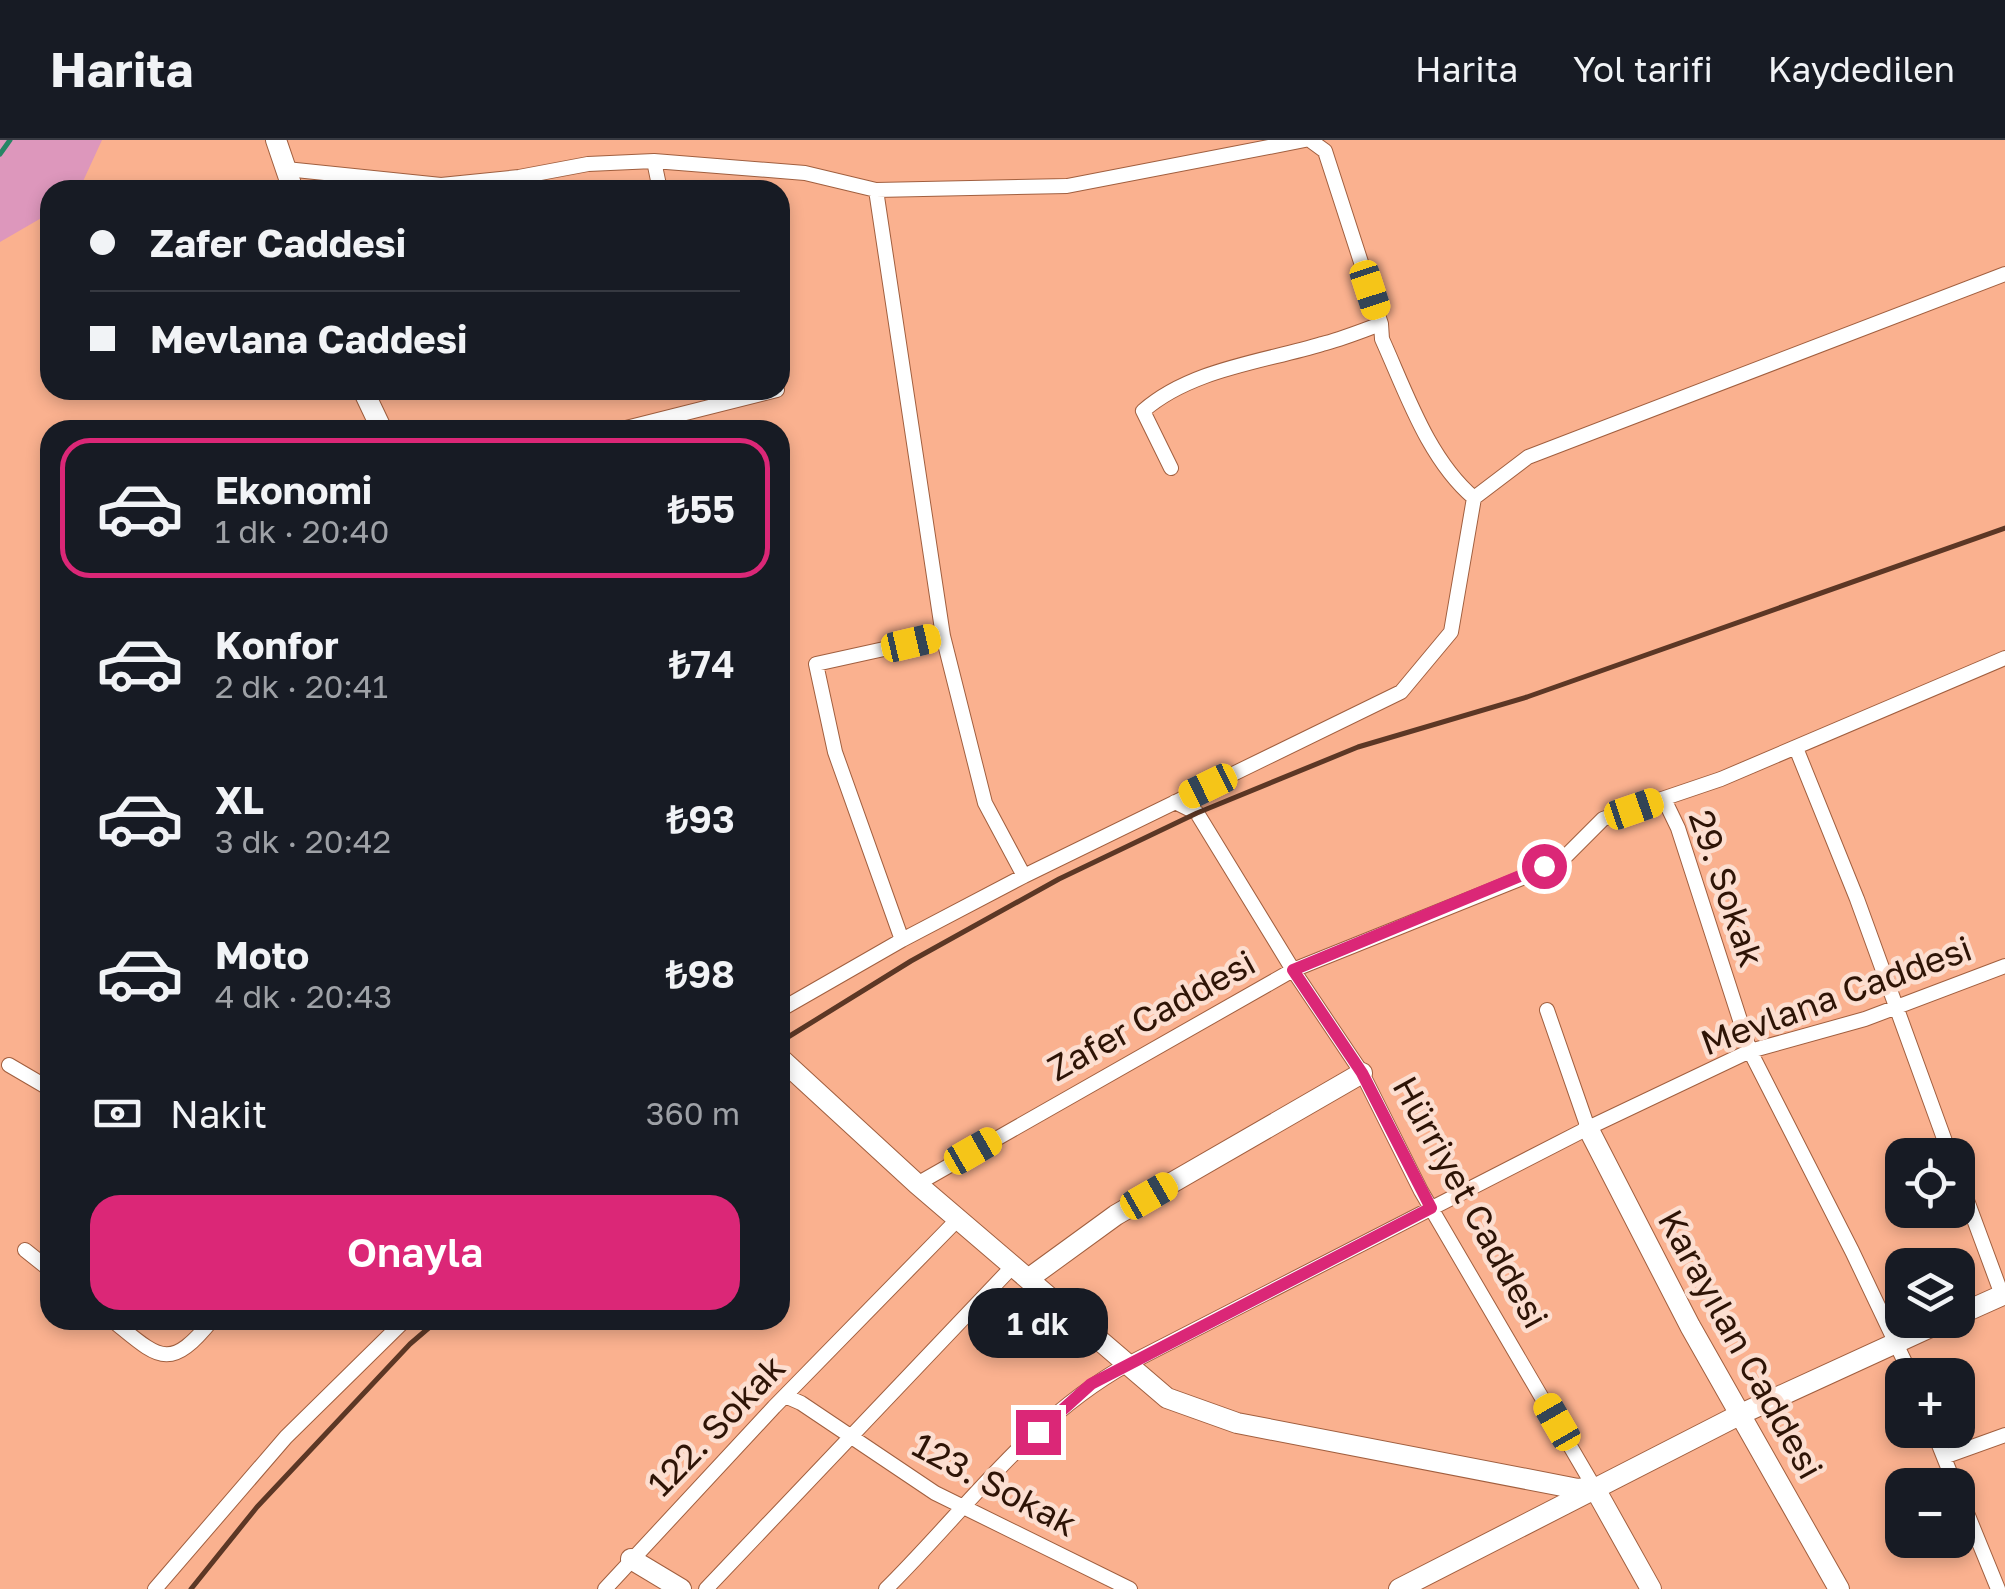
<!DOCTYPE html>
<html lang="tr">
<head>
<meta charset="utf-8">
<style>
  :root { --surface:#171b24; --page:#20242c; --text:#f1f3f6; --muted:#9ea1a6; --line:#363941; --accent:#db2777 }
  body { margin:0; font-family:"Golos Text",sans-serif; background:var(--page); color:var(--text); height:100vh; display:flex; flex-direction:column; font-size:38px; white-space:nowrap }
  * { box-sizing:border-box; margin:0 }
  p { font-size:32px; color:var(--muted) }
  .icon { flex:none; width:55px; height:55px; fill:none; stroke:currentColor; stroke-width:2; stroke-linecap:round; stroke-linejoin:round }
  .map { position:relative; flex:1; overflow:hidden }
  .sheet { position:absolute; left:40px; top:280px; width:750px; height:910px; display:flex; flex-direction:column; background:var(--surface); border-radius:30px; box-shadow:0 5px 15px #0003 }
  .sheet>* { flex:none }
  .hud { position:absolute; left:40px; top:40px; width:750px; height:220px; border-radius:30px; box-shadow:0 5px 15px #0003; display:grid; align-content:center; height:220px; padding:0 50px; background:var(--surface) }
  .tools { position:absolute; left:1885px; top:998px; display:grid; gap:20px }
  .tools a { display:grid; place-items:center; width:90px; height:90px; border-radius:20px; background:var(--surface); box-shadow:0 5px 15px #0003; font-size:50px }
  .end { position:absolute; width:45px; height:45px; margin:-22px; border:12px solid #db2777; background:#fff; box-shadow:0 0 0 5px #fff }
  .from { border-radius:50% }
  .bubble { position:absolute; height:70px; border-radius:30px; background:var(--surface); box-shadow:0 5px 15px #0003; font-size:32px; font-weight:600; line-height:70px; text-align:center }
  .car { position:absolute; width:30px; height:60px; margin:-30px -15px; border-radius:12px; box-shadow:0 0 8px 2px #0007; background:linear-gradient(#f5c518 24%,#345 0 40%,#f5c518 0 76%,#345 0 86%,#f5c518 0) }
  .hud b { display:flex; align-items:center; gap:35px; height:95px; font-size:38px }
  .hud b+b { border-top:2px solid var(--line) }
  .hud i { width:25px; height:25px; background:var(--text) }
  ul { padding:18px 0 0; list-style:none }
  li { display:flex; align-items:center; gap:30px; height:140px; margin:0 20px 15px; padding:0 30px; border:5px solid transparent; border-radius:30px }
  li div { flex:1 }
  li b { display:block; font-size:38px }
  li em { font-style:normal; font-weight:600 }
  li.current { border-color:var(--accent) }
  li>.icon { width:90px; height:90px; stroke-width:1.5 }
  .pay { display:flex; align-items:center; gap:25px; height:110px; padding:0 50px; font-size:38px }
  .pay p { margin-inline-start:auto }
  .cta { display:flex; gap:20px; margin-top:auto; padding:20px 50px }
  .cta a { flex:1; height:115px; border-radius:30px; background:var(--accent); color:#fff; font-size:40px; font-weight:600; line-height:115px; text-align:center }
  header { display:flex; align-items:center; gap:60px; box-sizing:border-box; height:140px; padding:0 50px; background:var(--surface); border-bottom:2px solid var(--line) }
  header strong { font-size:48px }
  nav { display:flex; gap:55px; margin-inline-start:auto; font-size:35px }
  .map>svg:first-child { display:block }
  .green { fill:#dd97bc }
  .lines { fill:none; stroke-linecap:round; stroke-linejoin:round }
  .stream { stroke:#268565; stroke-width:5 }
  .street-casing { stroke:#a15f3f; stroke-width:16 }
  .secondary-casing { stroke:#a15f3f; stroke-width:22 }
  .street { stroke:#fff; stroke-width:14 }
  .secondary { stroke:#fff; stroke-width:20 }
  .rail { stroke:#5c3725; stroke-width:5 }
  .route { stroke:#db2777; stroke-width:12 }
  .labels { text-anchor:middle; dominant-baseline:central; stroke-width:9; stroke-linejoin:round; paint-order:stroke }
  .street-label { font-size:35px; fill:#2e1406; stroke:#fcded0 }
</style>
</head>
<body>
<header>
<strong>Harita</strong>
<nav><a>Harita</a><a>Yol tarifi</a><a>Kaydedilen</a></nav>
</header>
<div class="map">
<svg width="2005" height="1449" viewBox="0 0 2005 1449">
  <rect width="100%" height="100%" fill="#fab18f"/>
  <path class="green" d="M0,0h102l-23,50h-29v23l-50,29z"/>
  <g class="lines">
    <path class="stream" d="M0,14l10,-14"/>
    <defs>
      <path id="street" d="M1310,0l15,11 56,173 1,15c24,53 46,120 92,159
        M654,21l6,29
        M286,29l155,16 78,-8 69,-13 66,-3 151,12 71,17 191,-4 238,-46
        M876,50l67,446 42,167 39,73
        M618,290l159,-40
        M1171,328l-28,-57c48,-42 120,-49 179,-67 20,-5 39,-13 59,-20
        M1796,608l61,151 93,256
        M1664,659l14,29 72,223 102,200 59,124
        M1175,662l22,11 96,157 69,103 59,118 173,296
        M902,800l-67,-188 -19,-88 127,-28
        M780,870l122,-70 122,-64 377,-184 50,-60 23,-134 54,-41 477,-183
        M1547,870l41,118
        M9,925l41,24
        M1958,1036l44,119
        M917,1044l376,-214 229,-92 45,-23 36,-36 118,-40 284,-121
        M25,1110l25,20
        M112,1180c47,38 57,53 100,0
        M785,1256l16,7 134,90 195,96
        M1933,1290l22,55
        M1944,1317l61,-22
        M1958,1351l40,98
        M155,1449l131,-152 119,-117
        M605,1449l169,-182 184,-188
        M706,1449l307,-323
        M886,1449c78,-77 144,-171 242,-225l460,-236 162,-77 115,-32 140,-53"/>
      <path id="secondary" d="M276,0l17,50
        M363,250l19,40
        M780,918l137,126 250,214 70,25 341,66 16,-2 57,102
        M1588,988l102,198 149,263
        M1028,1139l88,-64 246,-142
        M1958,1175l47,-21
        M631,1419l50,30
        M1399,1449l342,-175 205,-94"/>
    </defs>
    <use href="#street" class="street-casing"/>
    <use href="#secondary" class="secondary-casing"/>
    <use href="#street" class="street"/>
    <use href="#secondary" class="secondary"/>
    <path class="rail" d="M780,902l131,-81 148,-82 138,-66 161,-66 169,-50 478,-169
      M191,1449l66,-82 153,-163 28,-24"/>
  </g>
  <g class="lines">
    <path class="route" d="M1038,1292l53,-48 340,-176 -69,-135 -69,-103 251,-104"/>
  </g>
  <g class="labels">
    <g class="street-label">
      <text transform="translate(1727 748) rotate(71)">29. Sokak</text>
      <text transform="translate(1836 855) rotate(-20)">Mevlana Caddesi</text>
      <text transform="translate(1151 875) rotate(-29)">Zafer Caddesi</text>
      <text transform="translate(1471 1062) rotate(61)">Hürriyet Caddesi</text>
      <text transform="translate(1741 1204) rotate(61)">Karayılan Caddesi</text>
      <text transform="translate(716 1285) rotate(-46)">122. Sokak</text>
      <text transform="translate(995 1344) rotate(28)">123. Sokak</text>
    </g>
  </g>
</svg>
<div class="tools">
<a><svg class="icon" aria-label="locate" viewBox="0 0 24 24"><circle cx="12" cy="12" r="6"/><path d="M12 2v4M12 18v4M2 12h4M18 12h4"/></svg></a>
<a><svg class="icon" aria-label="layers" viewBox="0 0 24 24"><path d="M12 4l9 5-9 5-9-5zM3 14l9 5 9-5"/></svg></a>
<a>+</a>
<a>−</a>
</div>
<i class="end from" style="left:1544px;top:726px"></i>
<i class="end" style="left:1038px;top:1292px"></i>
<div class="bubble" style="left:968px;top:1148px;width:140px">1 dk</div>
<i class="car" style="left:1370px;top:150px;rotate:162deg"></i>
<i class="car" style="left:911px;top:503px;rotate:77deg"></i>
<i class="car" style="left:1208px;top:646px;rotate:244deg"></i>
<i class="car" style="left:1634px;top:669px;rotate:71deg"></i>
<i class="car" style="left:973px;top:1011px;rotate:60deg"></i>
<i class="car" style="left:1149px;top:1056px;rotate:60deg"></i>
<i class="car" style="left:1557px;top:1282px;rotate:330deg"></i>
<div class="hud">
<b><i class="from"></i>Zafer Caddesi</b>
<b><i></i>Mevlana Caddesi</b>
</div>
<section class="sheet">
<ul>
<li class="current"><svg class="icon" aria-label="car" viewBox="0 0 24 24"><path d="M5 17H2v-5l4-1 3-4h7l3 4 3 1v5h-3M9 17h6M6 11h13"/><circle cx="7" cy="17" r="2"/><circle cx="17" cy="17" r="2"/></svg><div><b>Ekonomi</b><p>1 dk · 20:40</p></div><em>₺55</em></li>
<li><svg class="icon" aria-label="car" viewBox="0 0 24 24"><path d="M5 17H2v-5l4-1 3-4h7l3 4 3 1v5h-3M9 17h6M6 11h13"/><circle cx="7" cy="17" r="2"/><circle cx="17" cy="17" r="2"/></svg><div><b>Konfor</b><p>2 dk · 20:41</p></div><em>₺74</em></li>
<li><svg class="icon" aria-label="car" viewBox="0 0 24 24"><path d="M5 17H2v-5l4-1 3-4h7l3 4 3 1v5h-3M9 17h6M6 11h13"/><circle cx="7" cy="17" r="2"/><circle cx="17" cy="17" r="2"/></svg><div><b>XL</b><p>3 dk · 20:42</p></div><em>₺93</em></li>
<li><svg class="icon" aria-label="car" viewBox="0 0 24 24"><path d="M5 17H2v-5l4-1 3-4h7l3 4 3 1v5h-3M9 17h6M6 11h13"/><circle cx="7" cy="17" r="2"/><circle cx="17" cy="17" r="2"/></svg><div><b>Moto</b><p>4 dk · 20:43</p></div><em>₺98</em></li>
</ul>
<div class="pay"><svg class="icon" aria-label="cash" viewBox="0 0 24 24"><path d="M3 7h18v10H3z"/><circle cx="12" cy="12" r="2"/></svg>Nakit<p>360 m</p></div>
<div class="cta"><a>Onayla</a></div>
</section>
</div>
</body>
</html>
